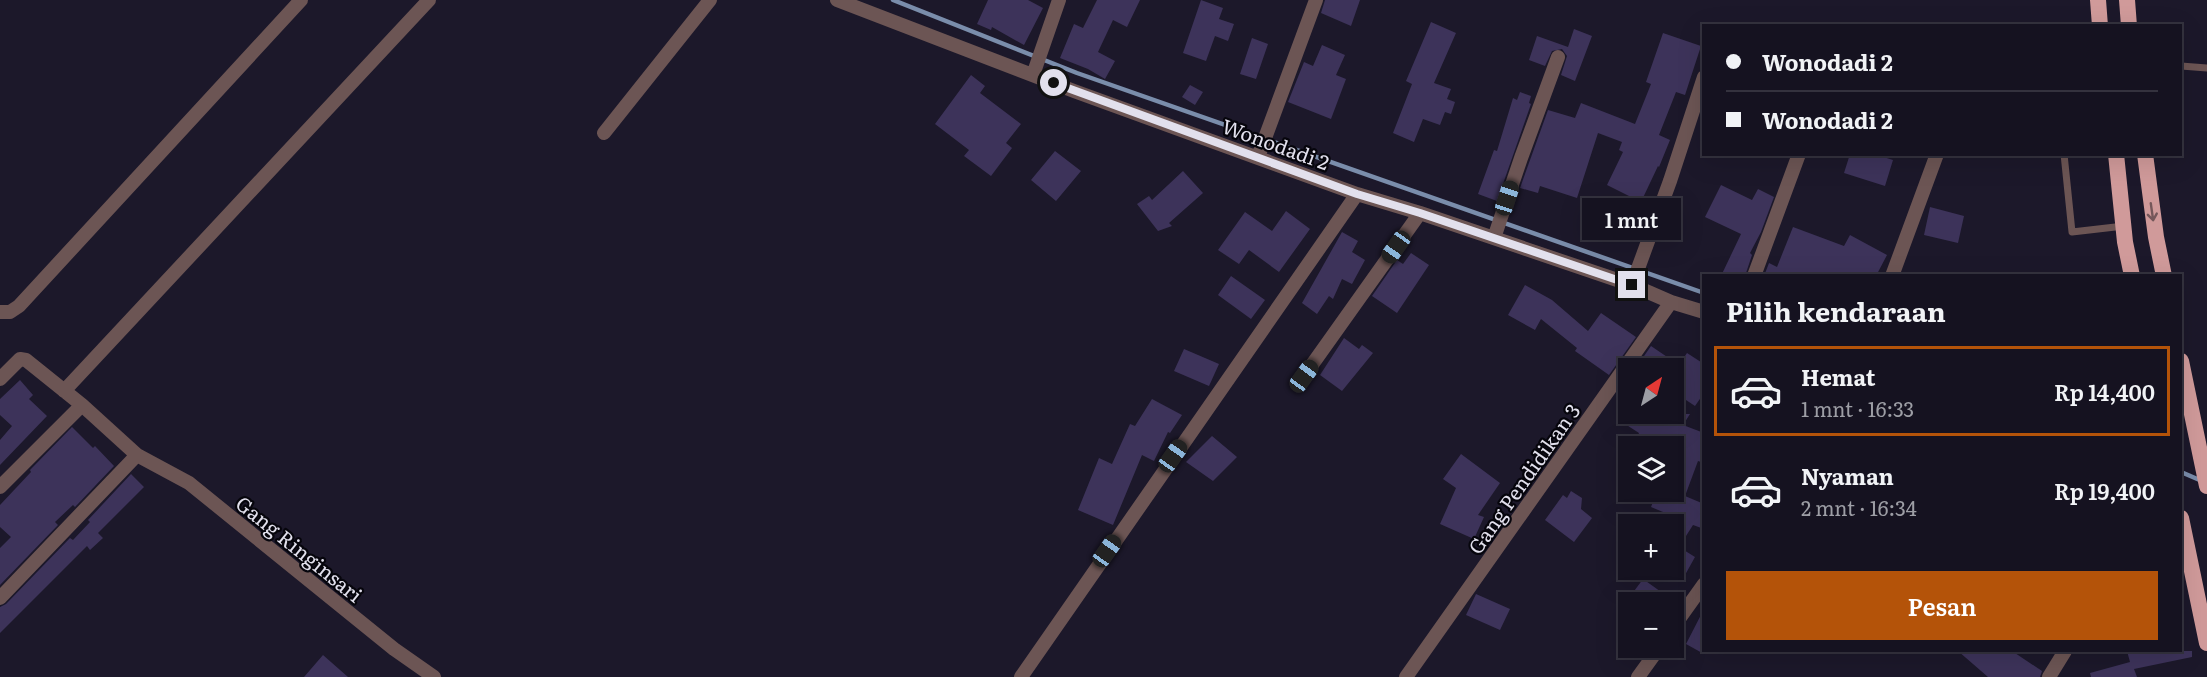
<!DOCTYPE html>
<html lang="id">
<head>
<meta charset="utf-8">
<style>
  :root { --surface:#151220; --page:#1e1b29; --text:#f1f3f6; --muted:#9d9ea5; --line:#34323e; --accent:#b45309 }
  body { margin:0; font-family:Literata,serif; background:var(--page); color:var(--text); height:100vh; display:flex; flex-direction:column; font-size:22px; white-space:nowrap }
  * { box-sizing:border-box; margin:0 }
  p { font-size:20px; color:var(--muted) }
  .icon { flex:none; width:33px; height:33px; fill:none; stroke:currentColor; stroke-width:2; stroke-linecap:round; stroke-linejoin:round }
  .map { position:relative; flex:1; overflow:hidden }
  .details { position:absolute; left:1702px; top:274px; width:480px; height:378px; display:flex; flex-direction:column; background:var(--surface); border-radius:0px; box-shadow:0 6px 24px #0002,0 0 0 2px var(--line) }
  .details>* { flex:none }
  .guide { position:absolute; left:1702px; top:24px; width:480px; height:132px; border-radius:0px; box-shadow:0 6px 24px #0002,0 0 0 2px var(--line); display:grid; align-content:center; height:132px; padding:0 24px; background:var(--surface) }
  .needle { width:39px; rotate:36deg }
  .fabs { position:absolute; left:1618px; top:358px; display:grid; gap:12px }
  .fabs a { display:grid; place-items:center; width:66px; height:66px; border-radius:0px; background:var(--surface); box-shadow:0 6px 24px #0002,0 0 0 2px var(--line); font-size:30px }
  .end { position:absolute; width:27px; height:27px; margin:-14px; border:8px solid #e2e0ed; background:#111; box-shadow:0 0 0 3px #111 }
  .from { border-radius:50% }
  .bubble { position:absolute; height:42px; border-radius:0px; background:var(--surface); box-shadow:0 6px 24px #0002,0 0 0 2px var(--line); font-size:20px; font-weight:600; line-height:42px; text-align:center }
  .car { position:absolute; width:18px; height:36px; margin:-18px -9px; border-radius:8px; box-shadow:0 0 4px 2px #0007; background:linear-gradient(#222 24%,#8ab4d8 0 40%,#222 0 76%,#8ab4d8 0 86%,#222 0) }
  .guide b { display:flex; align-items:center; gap:21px; height:57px; font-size:22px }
  .guide b+b { border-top:2px solid var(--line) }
  .guide i { width:15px; height:15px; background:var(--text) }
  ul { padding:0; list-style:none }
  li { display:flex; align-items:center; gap:18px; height:90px; margin:0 12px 9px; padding:0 12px; border:3px solid transparent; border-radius:0px }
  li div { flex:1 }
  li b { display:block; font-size:22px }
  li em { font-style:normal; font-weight:600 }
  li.active { border-color:var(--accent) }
  li>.icon { width:54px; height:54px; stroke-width:1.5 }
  h2 { padding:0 24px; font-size:27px; line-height:72px }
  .primary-button { display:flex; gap:12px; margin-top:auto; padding:12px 24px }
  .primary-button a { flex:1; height:69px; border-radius:0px; background:var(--accent); color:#fff; font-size:24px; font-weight:600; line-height:69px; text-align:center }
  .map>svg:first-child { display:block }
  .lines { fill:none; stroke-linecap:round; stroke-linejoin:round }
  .stream { stroke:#7a8dab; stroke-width:4.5 }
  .building { fill:#3d335a }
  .service { stroke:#6c5554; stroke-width:7 }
  .minor { stroke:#6c5554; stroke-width:14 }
  .trunk { stroke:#d09a9a; stroke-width:16 }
  .oneway { stroke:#75575a }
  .route { stroke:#e2e0ed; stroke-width:8 }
  .labels { text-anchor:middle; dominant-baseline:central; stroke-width:4.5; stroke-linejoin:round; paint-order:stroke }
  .street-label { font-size:20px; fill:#e2e0ed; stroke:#06050c }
</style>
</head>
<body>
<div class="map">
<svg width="2207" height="677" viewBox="0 0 2207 677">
  <rect width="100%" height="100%" fill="#1c182a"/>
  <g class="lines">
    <path class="stream" d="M893,0l184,73 627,220
      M2181,472l21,9"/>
  </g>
  <path class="building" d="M988,0h40l15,8 -19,37 -32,-18 -1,3 -14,-6z
    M1097,0h43l-13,27 -14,-7 -15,32 17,9 -10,18 -17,-10 -28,-11 14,-34 9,4z
    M1201,0l22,8 -4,11 15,5 -6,17 -13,-5 -9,25 -23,-8z
    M1325,0h35l-9,26 -30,-13z
    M1431,22l25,11 -22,50 17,6 -4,10 8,3 -4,12 -6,-2 -5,13 -17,-6 -9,23 -21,-9 19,-49 -6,-3z
    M1574,29l18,7 -17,45 -14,-6 6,-19 -5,-7 -10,2 -7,15 -16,-6 8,-24 31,11z
    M1663,33l38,13 -16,49 -9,-3 -17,43 11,5 -11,27 -1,-1 -17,36 -34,-17 16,-33 -4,-2 3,-8 -24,-9 -21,65 -37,-12 -2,7 -18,-5 28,-78 27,8 6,-15 54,21 16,-40 -5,-2z
    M1252,38l16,6 -12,35 -16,-5z
    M1322,45l23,10 -9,20 10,4 -15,40 -43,-17 16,-40 9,4z
    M971,75l14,11 -5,7 41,31 -15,19 6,5 -21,28 -27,-20 5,-6 -34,-26z
    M1190,85l13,7 -8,13 -13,-8z
    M1520,92l11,4 -2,7 2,1 -34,97 -19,-7 16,-44 3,1 16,-53 4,2z
    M1055,151l26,20 -25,30 -25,-21z
    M1850,154h24l19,6 -8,26 -41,-13z
    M1183,171l20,22 -34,30 3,3 -14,5 -21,-27 12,-8 3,4z
    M1721,185l31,15 6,-11 16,8 -13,35 -11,21 2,2 -7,21h-24l20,-42 -36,-17z
    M1930,207l34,9 -6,27 -34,-8z
    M1286,211l24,18 -31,43 -30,-22 -10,14 -21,-14 27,-38 27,19z
    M1793,227l51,19 6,-11 37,20 -11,21h-112l5,-13 8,4z
    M1342,232l16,9 -6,11 13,8 -13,24 -10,-5 -9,20 -4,-3 -12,18 -15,-11z
    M1411,253l18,12 -32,48 -25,-17 25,-36 6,4z
    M1231,276l34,24 -14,19 -33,-24z
    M1525,285l27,15 36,31 13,-18 35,24 -27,38 -34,-24 2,-3 -36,-29 -6,11 -27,-15z
    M1344,338l15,11 3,-4 11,8 -31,38 -22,-16z
    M1651,346l28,19 8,-12 17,11v29l-9,13 -21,-14v-23h-39z
    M1184,349l35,15 -10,22 -35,-15z
    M20,380l13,15 -4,4 18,17 -47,49v-25l12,-14 -12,-11v-16z
    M1152,399l30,16 -12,18 -2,-1 -14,29 -12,-6 -29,70 -35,-15 21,-52 13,6 18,-40 5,2z
    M1627,414h63l-7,11 21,8v30l-6,-2 -13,35 19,8v25l-11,-4 -14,22 16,10 -10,18 -11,-6v-44h-18l7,-13 -12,-5 6,-15h17v-45h-19l-18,-9 2,-5 -17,-11z
    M72,427l21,21 2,-2 19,20 -39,41 -2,-2 -18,17 3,3 -58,60v-37l11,-11 -11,-10v-22l31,-33 -1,-2z
    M1212,436l25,21 -24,24 -27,-19z
    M1461,454l39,29 -22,32 6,2 -10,22 -34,-15 16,-36 -13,-9z
    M131,474l13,13 -46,46 5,5 -13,12 -3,-4 -87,87v-26l6,-3 64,-66 3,2 17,-18 -2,-2z
    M1571,491l11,7 -1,11 11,9 -18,24 -29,-22 18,-25 4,3z
    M1643,579l21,15 -7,9h-21l-7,-5z
    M1476,594l34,15 -10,21 -34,-15z
    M1704,609v45l-18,-10z
    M1958,651h54l30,20 -2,6h-52z
    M2127,651h65v6l-58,12 3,8h-46l-1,-4 40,-11z
    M323,655l25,22h-44z"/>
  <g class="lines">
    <path class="service" d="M2181,66l26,2
      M2064,154l8,78 52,-6"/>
    <path class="minor" d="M837,0l237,91 283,103 63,19 212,72 39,17 33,10
      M1033,75l26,-75
      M604,133l106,-133
      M1258,157l58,-157
      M1494,238l27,-80 37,-101
      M1754,276l45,-122
      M1892,276l45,-122
      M1632,285l38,-104 34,-104
      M0,312h10l9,-6 282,-306
      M1304,376l116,-163
      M0,379l20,-20 6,1 56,45 55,50 -137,143
      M64,391l365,-391
      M137,455l52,28 205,166 40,28
      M0,487l82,-82
      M1674,626l30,-42
      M1021,677l336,-483
      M1406,677l265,-375
      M1638,677l21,-29
      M2049,677l16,-26"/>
    <path class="trunk" d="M2098,0l2,26
      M2127,0l2,26
      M2116,154l9,88 7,34
      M2145,154l11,83 8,39
      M2181,361l26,125
      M2181,518l26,125"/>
  </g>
  <defs><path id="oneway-shaft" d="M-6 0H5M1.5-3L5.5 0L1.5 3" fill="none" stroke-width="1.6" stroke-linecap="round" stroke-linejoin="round" transform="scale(1.5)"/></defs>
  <use class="oneway" href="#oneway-shaft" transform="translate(2152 212) rotate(82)"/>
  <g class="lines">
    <path class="route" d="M1054,83l303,111 63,19 212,72"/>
  </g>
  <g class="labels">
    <g class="street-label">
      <text transform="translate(1276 143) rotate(20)">Wonodadi 2</text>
      <text transform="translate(1523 478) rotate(-55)">Gang Pendidikan 3</text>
      <text transform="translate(300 548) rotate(39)">Gang Ringinsari</text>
    </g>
  </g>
</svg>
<div class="fabs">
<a><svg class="needle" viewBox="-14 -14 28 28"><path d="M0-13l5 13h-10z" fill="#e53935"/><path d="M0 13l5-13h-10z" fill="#9d9ea5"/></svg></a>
<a><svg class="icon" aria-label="layers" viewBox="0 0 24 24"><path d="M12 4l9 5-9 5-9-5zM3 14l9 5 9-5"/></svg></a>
<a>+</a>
<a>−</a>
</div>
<i class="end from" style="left:1054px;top:83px"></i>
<i class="end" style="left:1632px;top:285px"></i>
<div class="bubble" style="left:1582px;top:198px;width:99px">1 mnt</div>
<i class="car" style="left:1507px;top:198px;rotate:18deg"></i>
<i class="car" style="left:1396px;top:247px;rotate:215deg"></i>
<i class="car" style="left:1304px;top:376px;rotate:36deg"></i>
<i class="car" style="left:1173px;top:456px;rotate:35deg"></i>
<i class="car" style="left:1107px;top:551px;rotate:35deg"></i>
<div class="guide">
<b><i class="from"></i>Wonodadi 2</b>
<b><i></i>Wonodadi 2</b>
</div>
<section class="details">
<h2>Pilih kendaraan</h2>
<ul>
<li class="active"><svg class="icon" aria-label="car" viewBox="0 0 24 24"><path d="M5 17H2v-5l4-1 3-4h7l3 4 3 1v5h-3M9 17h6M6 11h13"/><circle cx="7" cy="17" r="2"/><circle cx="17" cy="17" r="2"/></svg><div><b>Hemat</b><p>1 mnt · 16:33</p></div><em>Rp 14,400</em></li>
<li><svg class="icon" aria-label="car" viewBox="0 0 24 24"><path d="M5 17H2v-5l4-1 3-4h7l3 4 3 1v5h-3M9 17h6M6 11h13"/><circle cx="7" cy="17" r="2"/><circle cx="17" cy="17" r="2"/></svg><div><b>Nyaman</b><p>2 mnt · 16:34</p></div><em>Rp 19,400</em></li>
</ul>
<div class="primary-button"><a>Pesan</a></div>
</section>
</div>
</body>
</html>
